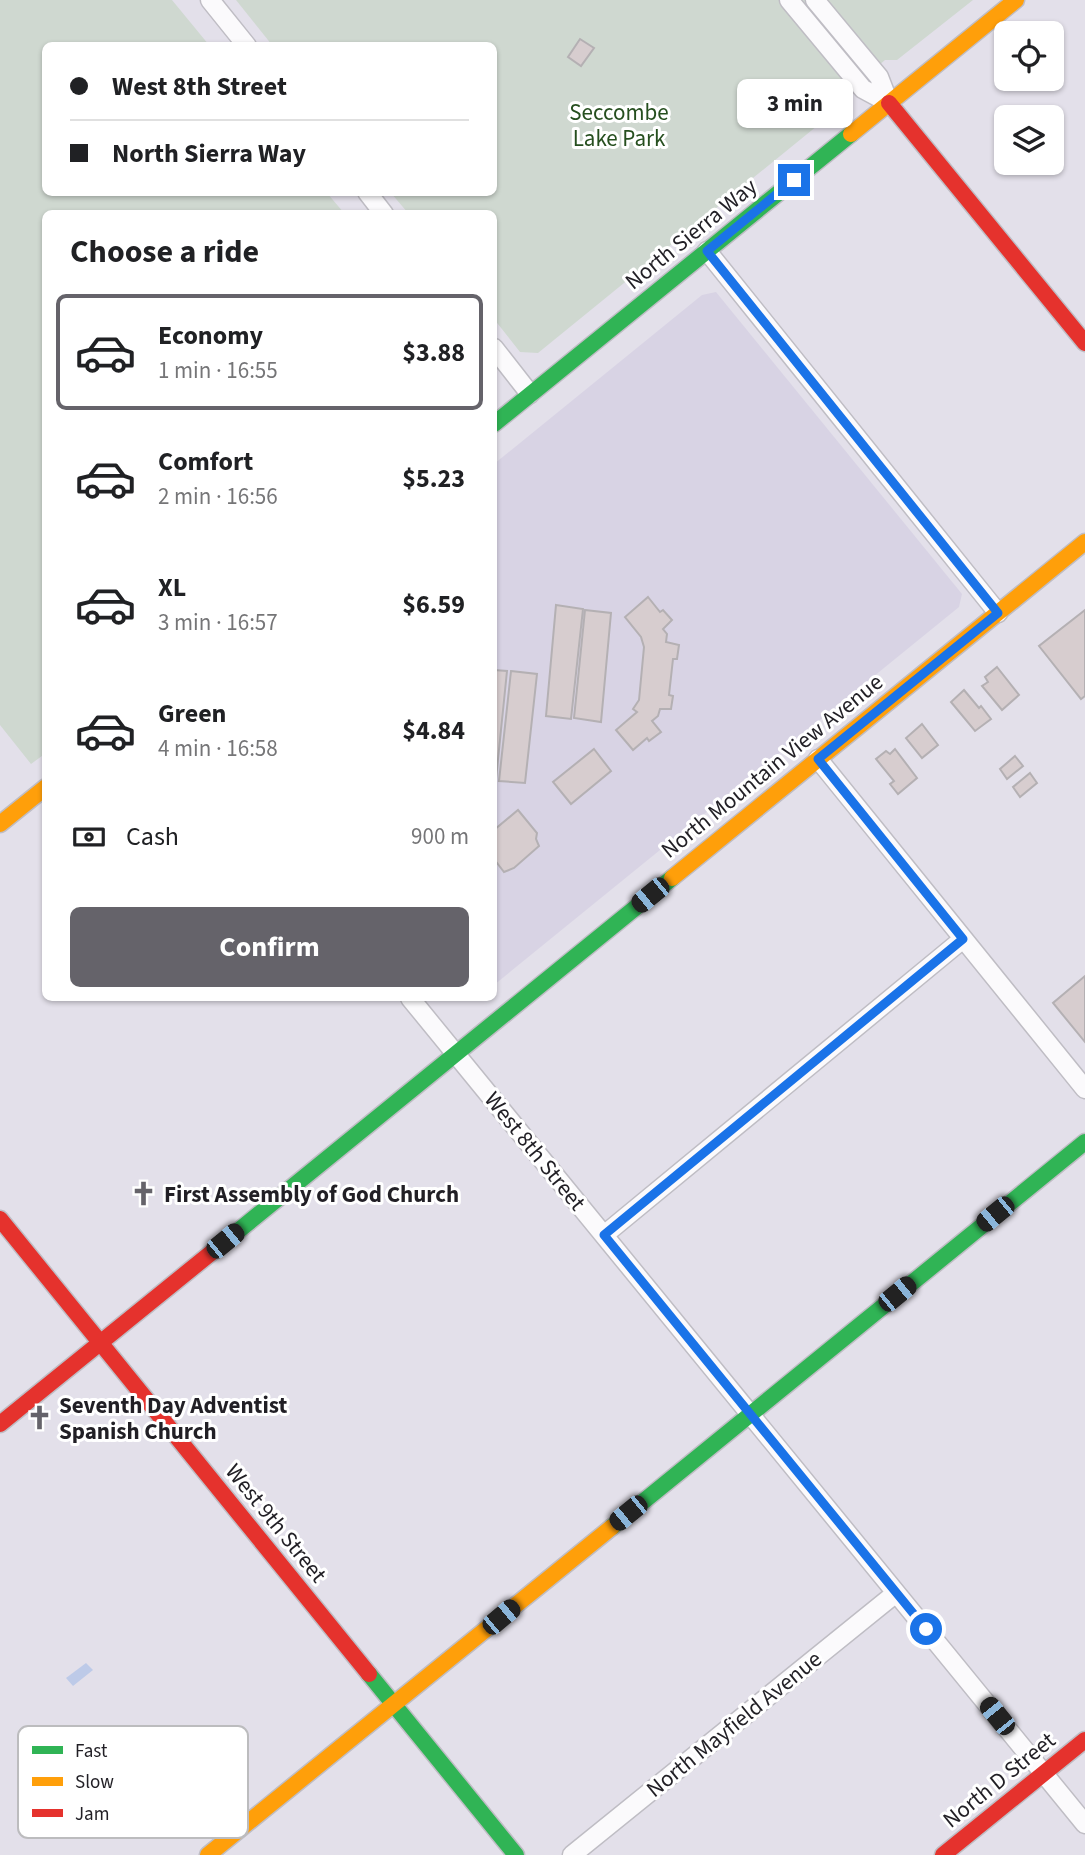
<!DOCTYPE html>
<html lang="en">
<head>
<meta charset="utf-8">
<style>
  :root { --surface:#fff; --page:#f2f2f2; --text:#202124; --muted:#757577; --line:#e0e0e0; --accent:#65636a }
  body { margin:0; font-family:"Source Sans 3",sans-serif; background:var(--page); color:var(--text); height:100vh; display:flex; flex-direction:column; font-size:26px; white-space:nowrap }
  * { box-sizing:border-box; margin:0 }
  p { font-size:23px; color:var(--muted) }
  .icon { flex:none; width:38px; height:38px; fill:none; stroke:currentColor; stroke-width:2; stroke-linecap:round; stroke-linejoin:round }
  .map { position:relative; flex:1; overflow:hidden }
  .drawer { position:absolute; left:42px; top:210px; width:455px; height:791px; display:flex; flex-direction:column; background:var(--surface); border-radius:10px; box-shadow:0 2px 5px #0004 }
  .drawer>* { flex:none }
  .guide { position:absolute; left:42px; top:42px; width:455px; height:154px; border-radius:10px; box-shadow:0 2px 5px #0004; display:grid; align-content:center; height:154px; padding:0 28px; background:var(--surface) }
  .fabs { position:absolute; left:994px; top:21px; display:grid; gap:14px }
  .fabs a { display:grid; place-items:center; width:70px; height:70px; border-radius:10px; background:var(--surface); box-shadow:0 2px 5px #0004; font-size:35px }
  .end { position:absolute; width:32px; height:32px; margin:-16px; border:9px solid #1a73e8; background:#fff; box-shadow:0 0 0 4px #fff }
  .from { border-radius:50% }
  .bubble { position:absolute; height:49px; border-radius:10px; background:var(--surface); box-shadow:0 2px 5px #0004; font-size:23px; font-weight:700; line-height:49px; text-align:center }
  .car { position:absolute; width:21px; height:42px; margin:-21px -10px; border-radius:9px; box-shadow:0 0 5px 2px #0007; background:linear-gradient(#222 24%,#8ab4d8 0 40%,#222 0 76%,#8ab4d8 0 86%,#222 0) }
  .guide b { display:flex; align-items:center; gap:24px; height:66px; font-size:26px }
  .guide b+b { border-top:2px solid var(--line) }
  .guide i { width:18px; height:18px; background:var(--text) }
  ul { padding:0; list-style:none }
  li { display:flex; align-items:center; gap:21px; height:116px; margin:0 14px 10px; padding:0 14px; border:4px solid transparent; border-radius:10px }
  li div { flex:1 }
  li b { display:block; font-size:26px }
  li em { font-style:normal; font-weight:700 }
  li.selected { border-color:var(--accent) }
  li>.icon { width:63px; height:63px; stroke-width:1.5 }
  h2 { padding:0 28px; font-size:32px; line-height:84px }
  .pay { display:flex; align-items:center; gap:18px; height:77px; padding:0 28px; font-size:26px }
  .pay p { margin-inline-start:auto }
  .cta { display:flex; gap:14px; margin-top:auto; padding:14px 28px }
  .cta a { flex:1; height:80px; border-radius:10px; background:var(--accent); color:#fff; font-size:28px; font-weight:700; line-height:80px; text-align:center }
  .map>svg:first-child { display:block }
  .built { fill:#d8d3e4 }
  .green { fill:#cfd8d0 }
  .water { fill:#bdcae8 }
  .building { fill:#d7cdcf; stroke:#b4b0b3; stroke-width:2 }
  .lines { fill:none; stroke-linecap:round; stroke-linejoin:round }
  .street-casing { stroke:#bfbdc4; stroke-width:21 }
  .fast-casing { stroke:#bfbdc4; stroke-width:19 }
  .slow-casing { stroke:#bfbdc4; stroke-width:19 }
  .jam-casing { stroke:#bfbdc4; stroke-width:19 }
  .street { stroke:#fbfafc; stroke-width:18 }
  .fast { stroke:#30b455; stroke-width:16 }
  .slow { stroke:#ff9f0a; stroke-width:16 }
  .jam { stroke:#e5322d; stroke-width:16 }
  .route { stroke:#1a73e8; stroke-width:9 }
  .labels { text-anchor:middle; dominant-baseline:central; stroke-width:6; stroke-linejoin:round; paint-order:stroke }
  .park-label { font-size:23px; fill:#264f1f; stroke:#fff }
  .street-label { font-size:23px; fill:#211f25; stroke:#fff }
  .poi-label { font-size:23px; font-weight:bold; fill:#211f25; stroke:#fff; text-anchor:start }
  .key { fill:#fff; stroke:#bcbcbe; stroke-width:2 }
  .key-label { font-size:19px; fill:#211f25 }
</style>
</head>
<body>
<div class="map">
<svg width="1085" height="1855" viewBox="0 0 1085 1855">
  <rect width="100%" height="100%" fill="#e3e0ea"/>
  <path class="built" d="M716,292l246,302 -3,13 -465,378v-521l208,-169z"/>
  <path class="green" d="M0,0h172l37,45 -163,1v146l281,1 17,20 -298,1v539l-15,11 -31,-39z
    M236,0h737l-76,60h-12l-39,34 -2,10 -306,249 -18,-1 -26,-33v-105l-86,-1 -17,-20 103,-1v-146l-222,-1z"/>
  <path class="water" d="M86,1663l7,7 -20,16 -7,-8z"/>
  <path class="building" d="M580,39l14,9 -13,18 -13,-9z
    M648,597l12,15 3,-2 9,10 -9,9 4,5 -1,8 13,3 -2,14h-4l-4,36 4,1 -2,13h-11l-2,7 -6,5 9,11 -12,9 -2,-3 -14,12 -17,-20 21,-18 -4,-3 6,-9 5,-53 -3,-10 -16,-20z
    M556,605l27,4 -12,110 -25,-3z
    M585,610l26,3 -10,109 -27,-4z
    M1085,610v86l-4,3 -42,-53z
    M997,667l22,28 -17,15 -20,-24 6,-4 -3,-5z
    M494,670l13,1 -11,108h-2z
    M511,671l26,3 -12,109 -26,-2z
    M964,690l15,18 2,-2 10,13 -16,12 -24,-29z
    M922,724l16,21 -16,13 -16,-20z
    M594,749l17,22 -40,33 -18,-22z
    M895,749l22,29 -19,16 -8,-10 4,-3 -18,-22 10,-8 4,3z
    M1015,756l8,10 -16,13 -7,-10z
    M1030,773l7,10 -17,14 -7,-10z
    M518,810l19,23 -1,6 3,7 -25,22 -10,4 -10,-13v-29z
    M1085,976v66l-32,-39z"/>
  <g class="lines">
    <defs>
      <path id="street" d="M210,0l37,46
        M789,0l74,89 26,14
        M815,0l64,77 10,26
        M367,192l17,22
        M707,251l291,362
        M494,348l36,46
        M818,759l267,330
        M410,998l675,826
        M604,1235l359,-296
        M572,1855l324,-262"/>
      <path id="fast" d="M494,424l357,-290
        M227,1240l445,-362
        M612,1527l473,-385
        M369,1674l147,181"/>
      <path id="slow" d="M851,134l165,-134
        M0,824l46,-37
        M672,878l413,-336
        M208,1855l404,-328"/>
      <path id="jam" d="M889,103l196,240
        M0,1219l369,455
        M0,1424l227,-184
        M943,1855l142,-115"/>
    </defs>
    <use href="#street" class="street-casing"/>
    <use href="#fast" class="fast-casing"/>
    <use href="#slow" class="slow-casing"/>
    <use href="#jam" class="jam-casing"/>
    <use href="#street" class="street"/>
    <use href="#fast" class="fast"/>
    <use href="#slow" class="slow"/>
    <use href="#jam" class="jam"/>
  </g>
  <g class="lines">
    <path class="route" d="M794,180l-87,71 291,362 -180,146 145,180 -359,296 322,394"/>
  </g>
  <defs>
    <symbol id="church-bare" viewBox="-9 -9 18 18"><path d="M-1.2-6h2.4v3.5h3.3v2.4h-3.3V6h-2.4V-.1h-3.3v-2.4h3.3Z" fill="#65636a" stroke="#fff" stroke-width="2.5" paint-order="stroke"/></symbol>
  </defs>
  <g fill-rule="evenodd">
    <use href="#church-bare" x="126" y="1176" width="35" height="35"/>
    <use href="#church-bare" x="22" y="1400" width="35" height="35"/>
  </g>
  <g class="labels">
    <g class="park-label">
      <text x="619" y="112">Seccombe<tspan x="619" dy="26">Lake Park</tspan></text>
    </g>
    <g class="street-label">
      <text transform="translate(691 234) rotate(-39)">North Sierra Way</text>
      <text transform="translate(772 766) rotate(-39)">North Mountain View Avenue</text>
      <text transform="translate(535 1151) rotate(51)">West 8th Street</text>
      <text transform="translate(276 1523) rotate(51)">West 9th Street</text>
      <text transform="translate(734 1724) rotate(-39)">North Mayfield Avenue</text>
      <text transform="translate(999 1780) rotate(-39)">North D Street</text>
    </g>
    <g class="poi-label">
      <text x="164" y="1194">First Assembly of God Church</text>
      <text x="59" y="1405">Seventh Day Adventist<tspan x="59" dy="26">Spanish Church</tspan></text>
    </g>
  </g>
  <rect x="18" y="1726" width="230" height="112" rx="10" class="key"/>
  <rect x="32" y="1746" width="31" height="8" fill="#30b455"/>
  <rect x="32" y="1777" width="31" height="9" fill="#ff9f0a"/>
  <rect x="32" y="1809" width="31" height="8" fill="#e5322d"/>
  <g class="key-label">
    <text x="75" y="1757">Fast</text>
    <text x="75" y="1788">Slow</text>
    <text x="75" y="1820">Jam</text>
  </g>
</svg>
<div class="fabs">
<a><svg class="icon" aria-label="locate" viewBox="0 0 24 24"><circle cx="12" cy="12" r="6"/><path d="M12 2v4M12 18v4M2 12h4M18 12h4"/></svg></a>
<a><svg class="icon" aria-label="layers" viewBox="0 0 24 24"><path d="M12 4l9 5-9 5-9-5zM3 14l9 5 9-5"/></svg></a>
</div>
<i class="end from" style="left:926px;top:1629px"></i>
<i class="end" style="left:794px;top:180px"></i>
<div class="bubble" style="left:737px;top:79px;width:116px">3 min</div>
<i class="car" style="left:650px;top:895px;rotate:231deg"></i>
<i class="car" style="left:995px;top:1214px;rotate:231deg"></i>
<i class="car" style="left:225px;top:1241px;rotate:51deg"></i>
<i class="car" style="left:897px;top:1294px;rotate:51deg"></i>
<i class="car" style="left:628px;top:1513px;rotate:231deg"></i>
<i class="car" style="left:501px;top:1617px;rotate:50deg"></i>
<i class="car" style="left:997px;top:1716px;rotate:321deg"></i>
<div class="guide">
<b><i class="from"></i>West 8th Street</b>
<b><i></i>North Sierra Way</b>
</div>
<section class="drawer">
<h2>Choose a ride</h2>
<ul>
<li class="selected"><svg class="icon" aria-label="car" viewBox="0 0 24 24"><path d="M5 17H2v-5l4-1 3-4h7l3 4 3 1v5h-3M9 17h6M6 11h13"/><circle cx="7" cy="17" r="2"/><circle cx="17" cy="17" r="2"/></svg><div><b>Economy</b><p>1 min · 16:55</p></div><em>$3.88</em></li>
<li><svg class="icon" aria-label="car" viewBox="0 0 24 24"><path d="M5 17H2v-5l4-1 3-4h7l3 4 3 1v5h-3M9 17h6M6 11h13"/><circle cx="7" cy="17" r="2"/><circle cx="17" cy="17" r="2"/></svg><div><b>Comfort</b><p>2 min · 16:56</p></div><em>$5.23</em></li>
<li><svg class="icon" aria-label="car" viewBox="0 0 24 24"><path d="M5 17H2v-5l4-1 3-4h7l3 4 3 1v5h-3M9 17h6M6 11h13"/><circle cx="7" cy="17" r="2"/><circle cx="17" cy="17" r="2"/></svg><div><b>XL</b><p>3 min · 16:57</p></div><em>$6.59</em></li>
<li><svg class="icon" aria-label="car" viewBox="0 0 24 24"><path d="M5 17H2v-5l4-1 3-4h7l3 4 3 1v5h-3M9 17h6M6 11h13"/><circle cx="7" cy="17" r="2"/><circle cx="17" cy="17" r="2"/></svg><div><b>Green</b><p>4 min · 16:58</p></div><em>$4.84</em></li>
</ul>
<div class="pay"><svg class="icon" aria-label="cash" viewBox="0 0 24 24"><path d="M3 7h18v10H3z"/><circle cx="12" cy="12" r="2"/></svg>Cash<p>900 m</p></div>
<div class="cta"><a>Confirm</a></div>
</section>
</div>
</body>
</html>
